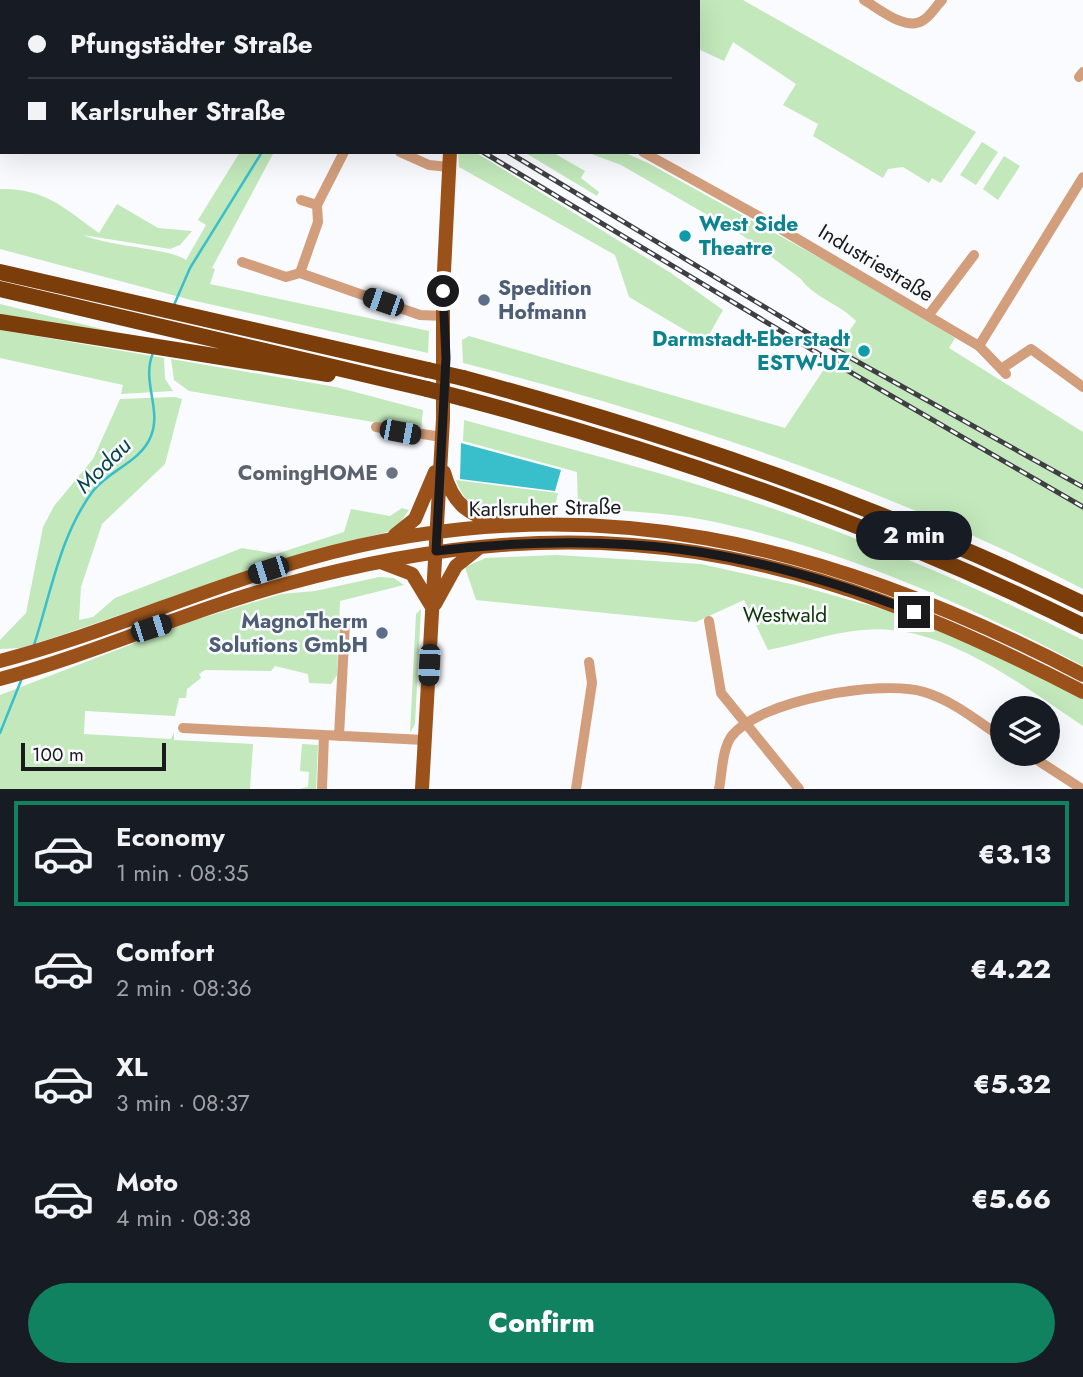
<!DOCTYPE html>
<html lang="en">
<head>
<meta charset="utf-8">
<style>
  :root { --surface:#171b24; --page:#242831; --text:#f1f3f6; --muted:#9ea1a6; --line:#363941; --accent:#118260 }
  body { margin:0; font-family:Jost,sans-serif; background:var(--page); color:var(--text); height:100vh; display:flex; flex-direction:column; font-size:26px; white-space:nowrap }
  * { box-sizing:border-box; margin:0 }
  p { font-size:23px; color:var(--muted) }
  .icon { flex:none; width:38px; height:38px; fill:none; stroke:currentColor; stroke-width:2; stroke-linecap:round; stroke-linejoin:round }
  .map { position:relative; height:789px; overflow:hidden }
  .panel { display:flex; flex-direction:column; background:var(--surface); flex:1 }
  .panel>* { flex:none }
  .banner { position:absolute; left:0px; top:0px; width:700px; height:154px; box-shadow:0 7px 28px #0002; display:grid; align-content:center; height:154px; padding:0 28px; background:var(--surface) }
  .controls { position:absolute; left:990px; top:696px; display:grid; gap:14px }
  .controls a { display:grid; place-items:center; width:70px; height:70px; border-radius:50%; background:var(--surface); box-shadow:0 7px 28px #0002; font-size:35px }
  .scale { position:absolute; left:21px; bottom:18px; width:145px; box-sizing:border-box; padding-left:7px; border:4px solid #1a1a1c; border-top:0; font-size:19px; line-height:24px; white-space:nowrap; color:#1a1a1c; -webkit-text-stroke:5px #fafbff; paint-order:stroke }
  .end { position:absolute; width:32px; height:32px; margin:-16px; border:9px solid #1a1a1c; background:#fff; box-shadow:0 0 0 4px #fff }
  .from { border-radius:50% }
  .bubble { position:absolute; height:49px; border-radius:24px; background:var(--surface); box-shadow:0 7px 28px #0002; font-size:23px; font-weight:800; line-height:49px; text-align:center }
  .car { position:absolute; width:21px; height:42px; margin:-21px -10px; border-radius:9px; box-shadow:0 0 5px 2px #0007; background:linear-gradient(#222 24%,#8ab4d8 0 40%,#222 0 76%,#8ab4d8 0 86%,#222 0) }
  .banner b { display:flex; align-items:center; gap:24px; height:66px; font-size:26px }
  .banner b+b { border-top:2px solid var(--line) }
  .banner i { width:18px; height:18px; background:var(--text) }
  ul { padding:12px 0 0; list-style:none }
  li { display:flex; align-items:center; gap:21px; height:105px; margin:0 14px 10px; padding:0 14px; border:4px solid transparent; border-radius:0px }
  li div { flex:1 }
  li b { display:block; font-size:26px }
  li em { font-style:normal; font-weight:800 }
  li.active { border-color:var(--accent) }
  li>.icon { width:63px; height:63px; stroke-width:1.5 }
  .cta { display:flex; gap:14px; margin-top:auto; padding:14px 28px }
  .cta a { flex:1; height:80px; border-radius:42px; background:var(--accent); color:#fff; font-size:28px; font-weight:800; line-height:80px; text-align:center }
  .map>svg:first-child { display:block }
  .green { fill:#c2e8bb }
  .water { fill:#39becc }
  .lines { fill:none; stroke-linecap:round; stroke-linejoin:round }
  .stream { stroke:#39becc; stroke-width:2.5 }
  .minor { stroke:#d29e7c; stroke-width:10 }
  .major { stroke:#9b521a; stroke-width:14 }
  .highway { stroke:#7b3e0b; stroke-width:16 }
  .rail-casing { stroke:#3e3f41; stroke-width:5 }
  .rail { stroke:#fafbff; stroke-width:2.5; stroke-dasharray:8; stroke-linecap:butt }
  .highway-bridge { stroke:#7b3e0b; stroke-width:16 }
  .route { stroke:#1a1a1c; stroke-width:9 }
  .culture-dot { fill:#0f9aa8; stroke:#fafbff; stroke-width:2.5 }
  .service-dot { fill:#5c6f8a; stroke:#fafbff; stroke-width:2.5 }
  .worship-dot { fill:#6b7280; stroke:#fafbff; stroke-width:2.5 }
  .labels { text-anchor:middle; dominant-baseline:central; stroke-width:5; stroke-linejoin:round; paint-order:stroke }
  .culture-label { font-size:21px; font-weight:bold; fill:#0d838f; stroke:#fafbff; text-anchor:start }
  .street-label { font-size:21px; fill:#1a1a1c; stroke:#fafbff }
  .service-label { font-size:21px; font-weight:bold; fill:#4e5e75; stroke:#fafbff; text-anchor:start }
  .worship-label { font-size:21px; font-weight:bold; fill:#5b616d; stroke:#fafbff; text-anchor:end }
  .park-label { font-size:21px; fill:#0e3506; stroke:#fafbff }
  .water-label { font-size:23px; font-style:italic; fill:#0a454b; stroke:#fafbff }
</style>
</head>
<body>
<div class="map">
<svg width="1083" height="789" viewBox="0 0 1083 789">
  <rect width="100%" height="100%" fill="#fafbff"/>
  <path class="green" d="M616,0h127l233,132 -35,51 -9,-5 -3,5 -26,-16 -15,2 -5,9 -70,-42 5,-12 -35,-19 13,-21 -63,-42 -9,19 -26,-12v-47z
    M982,142l16,10 -22,33 -16,-10z
    M240,152h34l-62,116 3,1 -5,15 219,47 -1,22 -237,-53 -191,-51v-60c45,-1 64,19 99,44l18,-29 41,24 34,3 -12,14 -10,4 -87,-14c27,12 86,13 103,25l20,-35 -8,-5z
    M458,152h17l196,121 52,37 -18,32 -76,-45 -14,-42 -156,-88z
    M524,152h28l33,19 -4,7 18,14 -2,4z
    M586,152h37l25,11 208,115 99,60 -6,10 134,84v157c-196,-102 -406,-171 -620,-226l-1,-23 7,-4 316,92 71,-107c-16,-17 -43,-24 -55,-42l-59,-44 -121,-70z
    M1004,156l16,10 -22,34 -15,-11z
    M0,304l147,36 -147,-21z
    M0,330l164,28 1,21 8,12 -52,3 2,-9 -123,-27z
    M171,359l165,28 87,23 -2,20 -232,-39 -15,-11z
    M175,397l7,2 -17,65 -63,60 -21,63 -2,33 14,-3 22,-19 127,-50 34,6 68,-22 7,-23 39,7 12,-8 7,2 -14,20 -117,30 -225,78 -33,10 -20,1v-9l26,-27 17,-86 11,-21 39,-47 27,-60z
    M464,420c84,23 168,44 251,70 126,38 250,91 368,150v26c-115,-62 -249,-120 -378,-146 -41,-8 -85,-9 -127,-12l-1,-36 -114,-31z
    M456,480l102,13 -4,17c-37,2 -84,15 -98,-30z
    M557,555l144,9 99,22 128,36 104,48 51,29v27c-62,-41 -142,-105 -221,-96 -32,3 -63,14 -94,20l-24,-50 -48,22 -220,-22 -11,-33 21,-9z
    M379,577l15,1 10,7 -64,16 -3,74 -6,9 -22,-1 -1,-9 -33,-8 -4,5 -66,-1 -6,4 2,4 -14,11 -1,9h-7l-4,18 -90,-5 -1,23 87,5 3,-7v8l79,4 -3,45h-250v-94l192,-74 89,-27 34,-3z
    M421,609l-6,115 -5,9 6,-119z
    M302,744l16,1 -2,44h-17l9,-2 1,-15 -9,-1z"/>
  <path class="water" d="M461,443l100,27 -6,21 -95,-12z"/>
  <g class="lines">
    <path class="stream" d="M342,2l1,-2
      M174,305l16,-37 72,-116
      M34,645c17,-52 26,-110 59,-154 16,-21 48,-29 58,-55 11,-27 -10,-55 2,-83
      M0,733l22,-55"/>
    <path class="minor" d="M864,0c14,8 41,31 58,21 8,-4 14,-15 20,-21
      M1079,77l4,-5
      M344,152l-27,53 1,17 -18,51 120,42 24,1
      M400,152l29,13 20,2
      M643,152l124,69 212,125 27,28
      M301,200l16,5
      M242,262l44,15 14,-4
      M928,316l46,-61
      M979,346l104,-169
      M1001,369l30,-20 52,38
      M376,427l66,10
      M709,621l12,72 78,96
      M183,728l241,12
      M339,736l6,-113
      M1028,754l54,35
      M322,789l2,-54
      M576,789l16,-106 -3,-21
      M719,789c3,-15 3,-39 12,-52 27,-37 151,-58 193,-45 30,9 53,29 79,46"/>
    <path class="major" d="M464,2v-2
      M444,472c9,33 24,42 55,52
      M395,535l20,-16 20,-47
      M383,563l29,11 20,33
      M435,604l21,-38 24,-19
      M0,661c104,-27 203,-73 307,-102 279,-79 526,-15 776,116
      M0,679c97,-26 189,-69 286,-95 309,-84 518,-37 797,108
      M422,789l21,-370v-128l7,-139"/>
    <path class="highway" d="M0,272l428,98
      M0,289l427,100
      M0,322l328,52
      M463,378c214,58 421,129 620,226
      M462,398c215,57 422,129 621,228"/>
    <defs>
      <path id="rail" d="M222,0l3,2
        M267,0l3,2
        M483,152l343,206 257,149
        M508,152l323,195 252,140"/>
    </defs>
    <use href="#rail" class="rail-casing"/>
    <use href="#rail" class="rail"/>
    <path class="highway-bridge" d="M428,370l35,8
      M427,389l35,9"/>
  </g>
  <g class="lines">
    <path class="route" d="M443,291l3,67 -10,193c180,-21 309,-4 478,61"/>
  </g>
  <g class="culture-dot">
    <circle cx="685" cy="236" r="7"/>
    <circle cx="864" cy="351" r="7"/>
  </g>
  <g class="service-dot">
    <circle cx="484" cy="300" r="7"/>
    <circle cx="382" cy="633" r="7"/>
  </g>
  <circle class="worship-dot" cx="392" cy="473" r="7"/>
  <g class="labels">
    <g class="culture-label">
      <text x="699" y="224">West Side<tspan x="699" dy="24">Theatre</tspan></text>
      <text x="850" y="339" text-anchor="end">Darmstadt-Eberstadt<tspan x="850" dy="24">ESTW-UZ</tspan></text>
    </g>
    <g class="street-label">
      <text transform="translate(876 263) rotate(31)">Industriestraße</text>
      <text transform="translate(545 508) rotate(-1)">Karlsruher Straße</text>
    </g>
    <g class="service-label">
      <text x="498" y="288">Spedition<tspan x="498" dy="24">Hofmann</tspan></text>
      <text x="368" y="621" text-anchor="end">MagnoTherm<tspan x="368" dy="24">Solutions GmbH</tspan></text>
    </g>
    <g class="worship-label">
      <text x="378" y="473">ComingHOME</text>
    </g>
    <g class="park-label">
      <text x="785" y="615">Westwald</text>
    </g>
    <g class="water-label">
      <text transform="translate(103 465) rotate(-45)">Modau</text>
    </g>
  </g>
</svg>
<div class="controls">
<a><svg class="icon" aria-label="layers" viewBox="0 0 24 24"><path d="M12 4l9 5-9 5-9-5zM3 14l9 5 9-5"/></svg></a>
</div>
<div class="scale">100 m</div>
<i class="end from" style="left:443px;top:291px"></i>
<i class="end" style="left:914px;top:612px"></i>
<div class="bubble" style="left:856px;top:511px;width:116px">2 min</div>
<i class="car" style="left:383px;top:302px;rotate:289deg"></i>
<i class="car" style="left:400px;top:432px;rotate:101deg"></i>
<i class="car" style="left:268px;top:570px;rotate:252deg"></i>
<i class="car" style="left:151px;top:628px;rotate:72deg"></i>
<i class="car" style="left:429px;top:665px;rotate:183deg"></i>
<div class="banner">
<b><i class="from"></i>Pfungstädter Straße</b>
<b><i></i>Karlsruher Straße</b>
</div>
</div>
<section class="panel">
<ul>
<li class="active"><svg class="icon" aria-label="car" viewBox="0 0 24 24"><path d="M5 17H2v-5l4-1 3-4h7l3 4 3 1v5h-3M9 17h6M6 11h13"/><circle cx="7" cy="17" r="2"/><circle cx="17" cy="17" r="2"/></svg><div><b>Economy</b><p>1 min · 08:35</p></div><em>€3.13</em></li>
<li><svg class="icon" aria-label="car" viewBox="0 0 24 24"><path d="M5 17H2v-5l4-1 3-4h7l3 4 3 1v5h-3M9 17h6M6 11h13"/><circle cx="7" cy="17" r="2"/><circle cx="17" cy="17" r="2"/></svg><div><b>Comfort</b><p>2 min · 08:36</p></div><em>€4.22</em></li>
<li><svg class="icon" aria-label="car" viewBox="0 0 24 24"><path d="M5 17H2v-5l4-1 3-4h7l3 4 3 1v5h-3M9 17h6M6 11h13"/><circle cx="7" cy="17" r="2"/><circle cx="17" cy="17" r="2"/></svg><div><b>XL</b><p>3 min · 08:37</p></div><em>€5.32</em></li>
<li><svg class="icon" aria-label="car" viewBox="0 0 24 24"><path d="M5 17H2v-5l4-1 3-4h7l3 4 3 1v5h-3M9 17h6M6 11h13"/><circle cx="7" cy="17" r="2"/><circle cx="17" cy="17" r="2"/></svg><div><b>Moto</b><p>4 min · 08:38</p></div><em>€5.66</em></li>
</ul>
<div class="cta"><a>Confirm</a></div>
</section>
</body>
</html>
